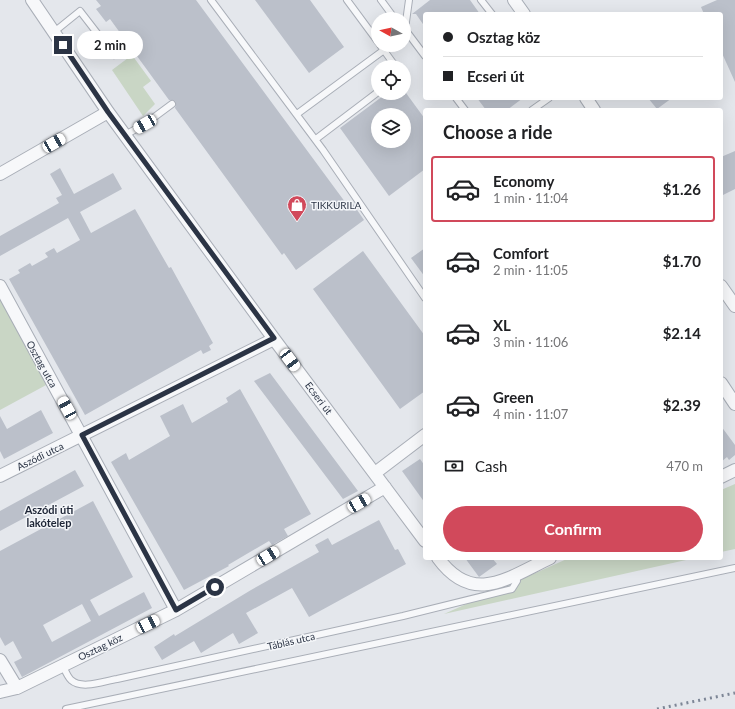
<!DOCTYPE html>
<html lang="en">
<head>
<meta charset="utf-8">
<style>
  :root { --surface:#fff; --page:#f2f2f2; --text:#202124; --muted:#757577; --line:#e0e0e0; --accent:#d1495b }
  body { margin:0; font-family:Lato,sans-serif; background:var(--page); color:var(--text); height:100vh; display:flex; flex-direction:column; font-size:15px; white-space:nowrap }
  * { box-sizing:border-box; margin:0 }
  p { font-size:13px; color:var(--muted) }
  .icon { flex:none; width:22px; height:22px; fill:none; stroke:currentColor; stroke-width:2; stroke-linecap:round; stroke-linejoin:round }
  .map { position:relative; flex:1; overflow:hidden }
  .panel { position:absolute; left:423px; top:108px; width:300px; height:452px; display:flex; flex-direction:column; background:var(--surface); border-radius:4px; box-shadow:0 4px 16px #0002 }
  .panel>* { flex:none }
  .banner { position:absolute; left:423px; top:12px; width:300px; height:88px; border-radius:4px; box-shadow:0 4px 16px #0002; display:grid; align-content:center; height:88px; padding:0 20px; background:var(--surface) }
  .needle { width:26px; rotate:278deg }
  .fabs { position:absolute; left:371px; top:12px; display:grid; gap:8px }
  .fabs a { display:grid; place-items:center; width:40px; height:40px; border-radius:50%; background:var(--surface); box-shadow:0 4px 16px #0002; font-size:20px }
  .end { position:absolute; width:18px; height:18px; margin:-9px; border:5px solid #2b3445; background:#fff; box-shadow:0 0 0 2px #fff }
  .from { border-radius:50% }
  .bubble { position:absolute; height:28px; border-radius:14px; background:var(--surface); box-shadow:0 4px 16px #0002; font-size:13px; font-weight:700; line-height:28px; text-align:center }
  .car { position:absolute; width:12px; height:24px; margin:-12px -6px; border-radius:5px; box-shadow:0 0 3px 1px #0007; background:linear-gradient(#fff 24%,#345 0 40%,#fff 0 76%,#345 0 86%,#fff 0) }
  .banner b { display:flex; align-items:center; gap:14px; height:38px; font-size:15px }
  .banner b+b { border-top:1px solid var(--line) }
  .banner i { width:10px; height:10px; background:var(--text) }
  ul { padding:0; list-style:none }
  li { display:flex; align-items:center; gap:12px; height:66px; margin:0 8px 6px; padding:0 12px; border:2px solid transparent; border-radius:4px }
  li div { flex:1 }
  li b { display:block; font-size:15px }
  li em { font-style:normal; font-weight:700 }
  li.current { border-color:var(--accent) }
  li>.icon { width:36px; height:36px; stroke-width:1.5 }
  h2 { padding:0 20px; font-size:18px; line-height:48px }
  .pay { display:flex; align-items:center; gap:10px; height:44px; padding:0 20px; font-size:15px }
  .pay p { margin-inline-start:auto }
  .button { display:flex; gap:8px; margin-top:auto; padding:8px 20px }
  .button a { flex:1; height:46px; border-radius:24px; background:var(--accent); color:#fff; font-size:16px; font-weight:700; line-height:46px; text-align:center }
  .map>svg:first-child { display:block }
  .green { fill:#c9d6c5 }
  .building { fill:#bbc0ca; fill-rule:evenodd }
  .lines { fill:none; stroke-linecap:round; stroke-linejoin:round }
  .lane-casing { stroke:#a9aeb7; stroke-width:8 }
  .street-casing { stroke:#a9aeb7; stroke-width:14 }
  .lane { stroke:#f7f8fa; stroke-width:6 }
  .street { stroke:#f7f8fa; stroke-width:12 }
  .rail { stroke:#7d8696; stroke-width:3; stroke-dasharray:2 4; stroke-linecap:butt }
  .route { stroke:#2b3445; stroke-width:5 }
  .labels { text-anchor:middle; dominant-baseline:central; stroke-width:3; stroke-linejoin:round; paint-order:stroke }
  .poi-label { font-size:10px; fill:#2b3445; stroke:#f4f6f9; text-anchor:start }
  .street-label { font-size:10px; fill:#2b3445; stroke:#f4f6f9 }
  .neighbourhood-label { font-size:11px; font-weight:bold; fill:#1d2536; stroke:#f4f6f9 }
</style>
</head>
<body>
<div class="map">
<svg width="735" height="709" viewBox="0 0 735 709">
  <rect width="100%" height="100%" fill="#e4e7ec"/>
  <path class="green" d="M132,55l19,26 -8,6 12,17 -12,12 -31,-46z
    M0,295l48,89 -48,26z
    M735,484v65l-14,3v-62z
    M569,558h126l-251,56z"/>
  <path class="building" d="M96,0h100l152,206 5,-2 11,16 -68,50 -12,-17 -2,2 -107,-147 1,-4 -1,-3 -6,-1 -59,-81 -4,3 -10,-13 5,-3z
    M255,0h55l34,47 -35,26z
    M430,0h40l10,14h-55v13l-9,-13h-4z
    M717,0h18v82l-14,-31v-37h-17l-3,-7z
    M387,93h19l19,26v50l-36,27 -49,-68zM378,115h26v26h-26z
    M477,98h46l-16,12h-21z
    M648,98h24l-15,11z
    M735,151v38l-14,7v-39z
    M60,168l14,26 39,-21 9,16 -42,23 11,21 44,-24 34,59 2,-1 42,76 -4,3 2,4 -8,4 -2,-4 -116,65 -76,-136 11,-6 -2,-3 12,-7 2,3 16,-9 -3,-4 9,-5 3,5 23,-13 -12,-22 -68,38v-20l59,-33 -3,-5 6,-3 -12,-21z
    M425,248v29l-14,-19z
    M363,251l62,85v55l-25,18 -87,-120z
    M270,373l88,118 -15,8 -89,-118z
    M240,389l71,125 -27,15 4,7 -16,9 -3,-4 -41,24 1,1 -45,24 -73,-128 15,-9 3,7 41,-24 -10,-20 23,-12 9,19 36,-21 -2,-4z
    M41,410l12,23 -49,26 -4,-8v-35l7,13z
    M721,426l14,19v10l-6,5 -2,-3 -6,5z
    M420,459l5,7v37l-23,-32z
    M75,470l9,16 -84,45v-20z
    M93,501l40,76 -43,23 9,16 45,-24 8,16 -130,69 -8,-15 8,-4 -9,-17 -8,5 -5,-9v-86zM82,604l9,17 -39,21 -9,-17z
    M379,520l16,30 3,-1 8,15 -97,53 -17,-29 -46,25 12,20 -19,11 -6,-11 -32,20 -7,-12 -32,19 -8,-13 20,-13 1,2 76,-46 68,-38 -4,-7 13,-7 4,7z
    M465,558h27l5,6 -18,13z"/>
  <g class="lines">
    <defs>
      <path id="lane" d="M211,0l112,150 102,148
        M347,0l31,42
        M381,0l14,19
        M481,0l11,14
        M404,28l21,28
        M405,29l4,-29
        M54,32l26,-21 34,44
        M380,45l16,22
        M456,98l9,12
        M532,110l17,-12
        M297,114l87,-64
        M125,135l20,-11 27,-20
        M316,139l62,-47
        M63,666c2,4 4,10 8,14 11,10 33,1 46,-1l286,-63 109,-27 5,-8 -1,-7
        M66,709l669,-141"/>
      <path id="street" d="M32,0l76,112 166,227 151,202
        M514,0l10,14
        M586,98l8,12
        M0,174l108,-62
        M0,286l176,324
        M721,286l14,20
        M721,383l14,21
        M375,473l50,-38
        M0,476l274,-137
        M721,477l14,-7
        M438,558c35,48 70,20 112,0
        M0,660l17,28
        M0,692l17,-4 159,-78 209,-123"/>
    </defs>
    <use href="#lane" class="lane-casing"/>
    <use href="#street" class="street-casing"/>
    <use href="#lane" class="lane"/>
    <use href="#street" class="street"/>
    <path class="rail" d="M657,709l78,-16"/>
  </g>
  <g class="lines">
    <path class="route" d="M63,45l45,67 166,226 -192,97 94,175 39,-23"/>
  </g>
  <defs>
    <symbol id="shop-pin" viewBox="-11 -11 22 30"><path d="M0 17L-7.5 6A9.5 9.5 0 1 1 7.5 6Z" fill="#d1495b" stroke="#f4f6f9"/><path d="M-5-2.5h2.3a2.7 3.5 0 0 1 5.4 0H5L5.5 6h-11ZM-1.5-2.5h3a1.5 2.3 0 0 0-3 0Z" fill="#fff"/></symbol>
  </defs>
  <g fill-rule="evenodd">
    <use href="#shop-pin" x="286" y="194" width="22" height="30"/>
  </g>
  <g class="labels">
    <g class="poi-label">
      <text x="311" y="205">TIKKURILA</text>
    </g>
    <g class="street-label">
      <text transform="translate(42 364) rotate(61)">Osztag utca</text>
      <text transform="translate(319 398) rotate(53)">Ecseri út</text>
      <text transform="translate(40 456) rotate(-26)">Aszódi utca</text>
      <text transform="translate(291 641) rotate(-13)">Táblás utca</text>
      <text transform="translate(100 647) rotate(-26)">Osztag köz</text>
    </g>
    <g class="neighbourhood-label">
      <text x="49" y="509">Aszódi úti<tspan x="49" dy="13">lakótelep</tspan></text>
    </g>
  </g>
</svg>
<div class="fabs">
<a><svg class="needle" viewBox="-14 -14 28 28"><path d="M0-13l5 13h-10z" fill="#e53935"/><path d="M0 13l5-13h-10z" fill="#757577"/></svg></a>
<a><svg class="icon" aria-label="locate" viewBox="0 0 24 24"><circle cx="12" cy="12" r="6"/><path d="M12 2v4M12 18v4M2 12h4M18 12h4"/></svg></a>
<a><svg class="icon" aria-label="layers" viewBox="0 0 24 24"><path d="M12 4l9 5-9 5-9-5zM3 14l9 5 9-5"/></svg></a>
</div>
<i class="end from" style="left:215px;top:587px"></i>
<i class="end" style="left:63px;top:45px"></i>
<div class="bubble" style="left:77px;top:31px;width:66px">2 min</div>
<i class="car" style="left:145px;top:124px;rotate:240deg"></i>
<i class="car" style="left:54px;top:143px;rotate:60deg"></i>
<i class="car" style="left:290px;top:360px;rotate:143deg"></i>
<i class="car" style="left:67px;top:408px;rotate:331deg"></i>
<i class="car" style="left:359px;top:503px;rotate:60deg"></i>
<i class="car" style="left:268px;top:556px;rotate:59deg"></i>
<i class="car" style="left:148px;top:624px;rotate:64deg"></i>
<div class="banner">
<b><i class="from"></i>Osztag köz</b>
<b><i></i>Ecseri út</b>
</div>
<section class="panel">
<h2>Choose a ride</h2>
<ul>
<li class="current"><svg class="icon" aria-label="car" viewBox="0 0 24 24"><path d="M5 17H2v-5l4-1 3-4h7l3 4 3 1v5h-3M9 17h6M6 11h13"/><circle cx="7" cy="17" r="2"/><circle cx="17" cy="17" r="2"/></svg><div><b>Economy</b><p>1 min · 11:04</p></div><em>$1.26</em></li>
<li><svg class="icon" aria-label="car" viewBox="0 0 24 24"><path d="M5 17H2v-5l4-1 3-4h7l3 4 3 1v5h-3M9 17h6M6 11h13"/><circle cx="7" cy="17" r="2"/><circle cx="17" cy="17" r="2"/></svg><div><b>Comfort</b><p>2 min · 11:05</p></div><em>$1.70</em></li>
<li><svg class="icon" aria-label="car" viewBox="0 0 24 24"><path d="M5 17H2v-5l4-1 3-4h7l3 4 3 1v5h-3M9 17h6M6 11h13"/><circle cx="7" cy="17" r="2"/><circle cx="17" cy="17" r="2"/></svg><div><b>XL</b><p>3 min · 11:06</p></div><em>$2.14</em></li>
<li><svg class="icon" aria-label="car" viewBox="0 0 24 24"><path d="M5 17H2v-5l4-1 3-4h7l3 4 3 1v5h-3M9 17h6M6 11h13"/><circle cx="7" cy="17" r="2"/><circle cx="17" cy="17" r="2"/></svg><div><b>Green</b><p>4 min · 11:07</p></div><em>$2.39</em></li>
</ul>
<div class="pay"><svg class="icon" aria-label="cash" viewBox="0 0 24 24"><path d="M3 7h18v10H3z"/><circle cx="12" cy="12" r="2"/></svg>Cash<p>470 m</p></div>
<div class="button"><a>Confirm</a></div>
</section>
</div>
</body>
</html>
